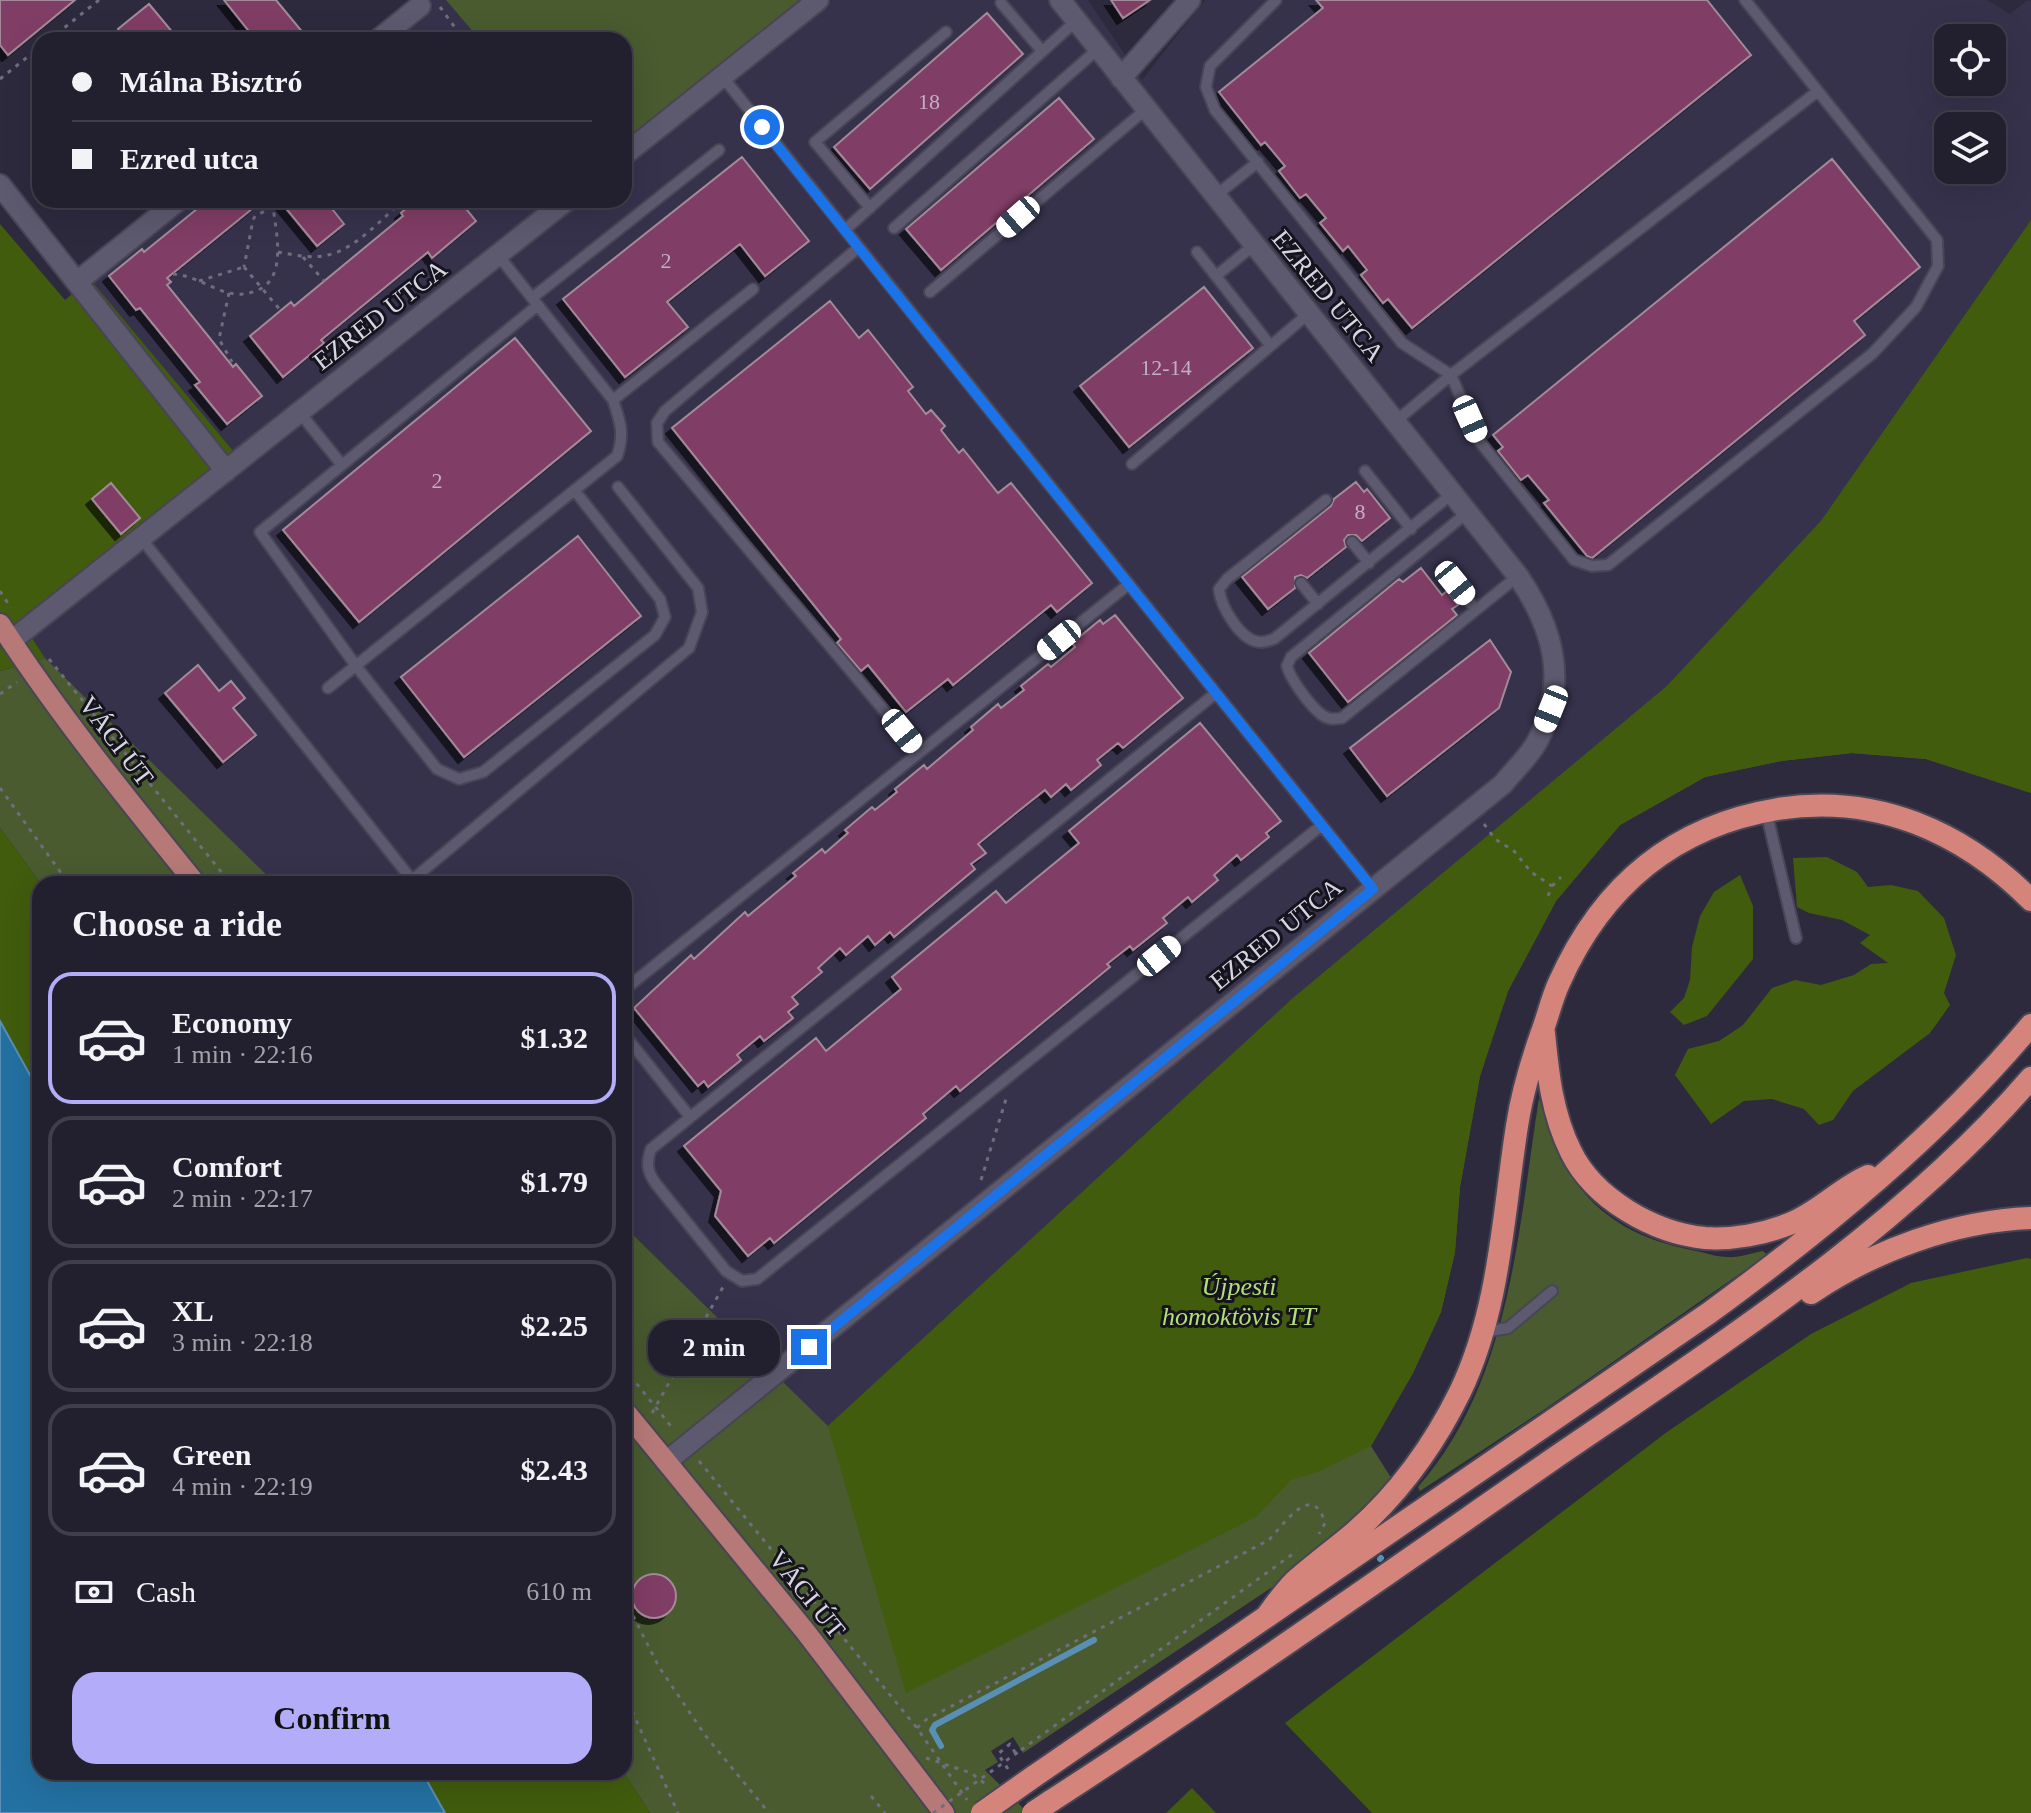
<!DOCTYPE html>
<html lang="en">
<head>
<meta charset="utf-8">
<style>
  :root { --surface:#22202e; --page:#2a2836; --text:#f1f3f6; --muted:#a2a3aa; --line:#3f3e4a; --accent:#b3adf9 }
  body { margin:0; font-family:"Times New Roman",serif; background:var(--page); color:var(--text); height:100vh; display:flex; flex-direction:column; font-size:30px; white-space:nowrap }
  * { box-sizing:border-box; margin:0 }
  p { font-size:26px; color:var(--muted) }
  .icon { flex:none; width:44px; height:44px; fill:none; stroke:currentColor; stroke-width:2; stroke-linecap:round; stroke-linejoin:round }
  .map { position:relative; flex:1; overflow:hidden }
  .drawer { position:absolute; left:32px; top:876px; width:600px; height:904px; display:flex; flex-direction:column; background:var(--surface); border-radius:24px; box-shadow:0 8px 32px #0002,0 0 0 2px var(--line) }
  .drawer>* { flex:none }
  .hud { position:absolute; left:32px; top:32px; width:600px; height:176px; border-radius:24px; box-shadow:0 8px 32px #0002,0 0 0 2px var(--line); display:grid; align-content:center; height:176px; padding:0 40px; background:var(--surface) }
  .fabs { position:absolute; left:1934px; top:24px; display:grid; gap:16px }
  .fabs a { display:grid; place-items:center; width:72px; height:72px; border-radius:16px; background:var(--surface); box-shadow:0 8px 32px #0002,0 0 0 2px var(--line); font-size:40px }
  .end { position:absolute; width:36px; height:36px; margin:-18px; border:10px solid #1a73e8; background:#fff; box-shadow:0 0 0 4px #fff }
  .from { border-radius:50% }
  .bubble { position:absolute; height:56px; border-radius:24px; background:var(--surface); box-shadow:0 8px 32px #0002,0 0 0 2px var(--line); font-size:26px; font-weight:600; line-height:56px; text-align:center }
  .car { position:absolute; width:24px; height:48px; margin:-24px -12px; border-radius:10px; box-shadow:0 0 6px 2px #0007; background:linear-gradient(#fff 24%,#345 0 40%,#fff 0 76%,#345 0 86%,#fff 0) }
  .hud b { display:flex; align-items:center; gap:28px; height:76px; font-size:30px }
  .hud b+b { border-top:2px solid var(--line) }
  .hud i { width:20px; height:20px; background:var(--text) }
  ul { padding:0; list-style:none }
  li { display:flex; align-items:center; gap:24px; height:132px; margin:0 16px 12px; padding:0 24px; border:4px solid var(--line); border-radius:24px }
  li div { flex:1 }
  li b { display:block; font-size:30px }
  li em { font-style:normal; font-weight:600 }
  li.current { border-color:var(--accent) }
  li>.icon { width:72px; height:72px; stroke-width:1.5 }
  h2 { padding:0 40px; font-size:36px; line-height:96px }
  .pay { display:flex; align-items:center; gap:20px; height:88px; padding:0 40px; font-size:30px }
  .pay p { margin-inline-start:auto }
  .primary-button { display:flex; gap:16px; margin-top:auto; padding:16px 40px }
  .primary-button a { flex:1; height:92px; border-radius:24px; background:var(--accent); color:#111; font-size:32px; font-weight:600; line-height:92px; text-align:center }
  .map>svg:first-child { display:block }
  .built { fill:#37324c; fill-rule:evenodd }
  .green { fill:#495b2f }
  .forest { fill:#415c0d }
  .water { fill:#2371a2; stroke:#598fb5; stroke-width:2 }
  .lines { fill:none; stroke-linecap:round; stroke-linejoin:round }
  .stream { stroke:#598fb5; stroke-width:6 }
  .building { fill:#803c65; stroke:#a38a98; stroke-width:2; filter:url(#shadow) }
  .service-casing { stroke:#484555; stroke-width:14 }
  .minor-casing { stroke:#484555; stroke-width:24 }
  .primary-casing { stroke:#484555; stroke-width:24 }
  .trunk-casing { stroke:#484555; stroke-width:26 }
  .path { stroke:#6f6d7e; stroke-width:3; stroke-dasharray:4 6; stroke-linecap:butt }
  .service { stroke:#5d596f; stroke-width:10 }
  .minor { stroke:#5d596f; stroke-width:20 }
  .primary { stroke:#b67977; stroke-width:20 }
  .trunk { stroke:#d4847a; stroke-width:22 }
  .trunk-bridge-casing { stroke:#484555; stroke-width:26; stroke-linecap:butt }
  .path-bridge { stroke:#6f6d7e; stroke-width:3; stroke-dasharray:4 6; stroke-linecap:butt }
  .trunk-bridge { stroke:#d4847a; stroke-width:22 }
  .route { stroke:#1a73e8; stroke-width:10 }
  .labels { text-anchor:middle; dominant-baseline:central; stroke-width:6; stroke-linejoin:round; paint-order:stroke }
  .number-label { font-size:22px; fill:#c1afc3 }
  .street-label { font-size:26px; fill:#d7d5e2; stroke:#15141d }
  .park-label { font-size:26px; font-style:italic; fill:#b4de79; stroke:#15141d }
</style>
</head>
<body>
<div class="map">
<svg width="2031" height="1813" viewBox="0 0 2031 1813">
  <defs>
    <filter id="shadow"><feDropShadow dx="-6" dy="6" stdDeviation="0" flood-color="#0009"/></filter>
  </defs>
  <rect width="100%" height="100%" fill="#2d2a3e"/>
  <path class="built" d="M422,0h24l34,40h-106z
    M808,0h280l54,80 63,-80h782l23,14 18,-14 3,1v219l-210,301 -154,165 -375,313 -464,427 -204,-200v-342h-348l-231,-226 -13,-20 212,-174 -154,-185 94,-79h440v-46zM1948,38h44v44h-44zM1948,126h44v44h-44z"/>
  <path class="green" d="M446,0h362l-184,154v-114h-144z
    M1928,368l103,425 -105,-34 -74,-6 -71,8 -76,16 -85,48 -64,76 -48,90 -28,85 -20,111 -5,65 -14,60 -28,61 -42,73 24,38 -106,92 -266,177 -10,-16 -22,14 7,11 -13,8 43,43h-378l-27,-41 1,-546 204,200 464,-427 375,-313 154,-165z
    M45,658l231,226h-235l-41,-56v-157z
    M1539,1098c9,25 16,52 30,75 32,48 72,67 127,78 10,2 21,6 31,6 11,1 25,-4 36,-6l4,4 -222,154 -125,82 -2,-4c93,-106 100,-257 121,-389z"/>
  <path class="forest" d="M2031,220v573l-105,-34 -74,-6 -71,8 -76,16 -85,48 -64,76 -48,90 -28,85 -20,111 -5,65 -14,60 -28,61 -42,73 -53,26 -27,8 -35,37 -350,176 -78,-267 464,-427 375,-313 154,-165z
    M0,224l65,76 25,-21 154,185 -212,174 13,20 -45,13z
    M0,828l41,56 -1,209 -40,-72z
    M1827,857l30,15 11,15 23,-2 27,6 26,27 12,37 -12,38 6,12 -20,28 -77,58 -20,29 -14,5 -15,-16 -32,-10 -28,2 -33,23 -36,-49 13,-26 31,-8 24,-16 29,-37 23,-8 26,5 33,-10 17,-11 17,-1 -28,-20 10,-8 -28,-15 -33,-7 -12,-6 -4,-49z
    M1740,875l13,31v53l-46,57 -23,9 -14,-13 14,-14 6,-18 2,-33 8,-31 14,-24z
    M2027,1258l4,1v554h-659l-87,-90 382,-291 144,-98 100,-51z
    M422,1772h201l27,41h-205z
    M1192,1788l24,25h-50z"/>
  <path class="water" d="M0,1021l40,72v679h382l23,41h-445z"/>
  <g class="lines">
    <path class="stream" d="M1380,1559l1,-1
      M941,1746l-9,-16 3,-5 159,-85"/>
  </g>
  <path class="building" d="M0,0h75l-67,55 -8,-10z
    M224,0h52l33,40h-53z
    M1111,0h39l-27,18z
    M1316,0h391l44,55 -339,273 -24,-29 -5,4 -22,-28 6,-5 -19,-24 -5,5 -23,-28 6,-5 -20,-24 -6,4 -21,-27 6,-5 -20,-24 -4,3 -42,-53 104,-84z
    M149,4l30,36h-53l-8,-11z
    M987,13l36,41 -153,135 -36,-42z
    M1059,98l35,41 -153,131 -35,-41z
    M742,157l67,84 -44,35 -25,-32 -73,58 21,25 -63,50 -62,-78z
    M1832,159l88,108 -66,54 11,14 -273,223 -5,-2 -43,-53 5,-3 -21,-25 -7,5 -23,-29 5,-4 -10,-12z
    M208,200h55l-96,78 4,4 -4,3 66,82 3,-3 26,32 -35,28 -32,-39 5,-3 -60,-74 -4,2 -27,-34 33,-27 2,3z
    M279,200h46l19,24 -27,22z
    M416,200h43l17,21 -44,37 -4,-6 -107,88 3,3 -41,34 -33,-41 41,-34 3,4 109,-90 -2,-3z
    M1204,287l49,61 -124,99 -49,-61z
    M830,301l29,37 9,-8 45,57 -5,4 18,23 5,-4 14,16 -4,4 18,23 4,-4 35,44 13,-10 81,100 -35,29 -6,-7 -98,80 -5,-6 -42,33 -38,-47 -7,6 -24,-28 4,-4 -169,-211z
    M515,338l76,93 -232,191 -76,-92z
    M1356,482l8,10 3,-3 23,29 -28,23 -6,-6h-8l-4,5 2,7 -39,31 -6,-3 -6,2v11l-27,21 -26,-32 89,-71 3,-7z
    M111,483l29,35 -19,16 -29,-35z
    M578,536l63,80 -177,141 -63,-80z
    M1421,568l21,27 5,-4 11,14 -6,4 5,6 -109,87 -39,-49 90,-74 4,3z
    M1115,615l68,83 -60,50 -5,-5 -21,17 4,5 -30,25 -5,-6 -15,13 -6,-7 -24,19 -43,35 8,9 -15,11 4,5 -81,68 -4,-5 -15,13 -7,-9 -22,19 -6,-7 -22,20 4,4 -30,25 6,7 -10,8 5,6 -29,23 -4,-5 -23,19 4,5 -33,27 -4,-6 -6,5 -64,-78 57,-53 3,4 51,-47 3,4 48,-40 -3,-3 29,-24 3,4 23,-20 -3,-3 27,-23 3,3 22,-18 -2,-3 29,-24 3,4 46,-39 -2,-3 27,-23 3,4 23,-18 -3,-4 27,-22 3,3 24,-20 -3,-4 28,-23 3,4z
    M1490,640l21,32 -12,36 -112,88 -37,-48z
    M198,665l21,26 12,-10 14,17 -12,10 23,27 -33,27 -58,-69z
    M1200,723l81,98 -15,12 3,4 -28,23 -4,-5 -23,20 4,5 -26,22 -4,-5 -25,21 4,5 -34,27 -3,-4 -23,18 3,3 -150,124 -4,-5 -33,28 3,4 -152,125 -4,-5 -22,18 -33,-40 6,-25 -37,-45 132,-108 10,13 75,-62 -9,-12 104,-86 10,12 73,-60 -10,-12z
    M632 1596a22 22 0 1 1 44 0a22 22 0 1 1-44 0Z"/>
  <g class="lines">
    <defs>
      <path id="service" d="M1276,0l-66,66 -4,21 9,23 187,233 49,32 29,67 94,118 18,6 16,-1 265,-212 43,-46 22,-41 -1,-26 -192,-240
        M1001,3l41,48
        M722,76l651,813
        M1215,196l43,-34
        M870,208l-55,-66 131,-110
        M894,228l204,-179
        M845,230l231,-209
        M859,247l-194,164 -8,12 1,19 261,310
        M1197,252l73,93
        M1216,276l38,-31
        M930,292l215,-182
        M532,298l187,-148
        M538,305l-278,227 96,134 81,103 22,10 24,-7 172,-137 10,-18 -5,-18 -85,-108
        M613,400l140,-111
        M300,413l42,52
        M1396,421l55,-46 367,-284
        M1132,464l176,-150
        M1365,471l46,58
        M1326,500l-99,79 -8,10c2,18 22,53 42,53 5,0 9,-2 13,-3l179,-146
        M1468,512l-177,145 -4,9c3,13 24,41 35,49 7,5 13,4 20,3l176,-142
        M141,538l271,342 277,-232 13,-36 -4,-24 -80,-101
        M1352,542l17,21
        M1301,583l17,21
        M1455,583l21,27
        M328,688l289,-232c8,-22 3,-35 -4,-56l-115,-145
        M1216,693l-565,456c-5,14 -4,23 5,35l70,87 16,10 15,-2 565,-454
        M1766,811l30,127
        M624,990l505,-406
        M624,1034l66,83
        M1484,1332l24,-4 44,-37"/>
      <path id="minor" d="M378,40l42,-34
        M1121,78l69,-78
        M624,155l194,-155
        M0,185l226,286
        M77,282l102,-82
        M11,641l556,-441
        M666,1462l837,-678c11,-14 27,-28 35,-44 31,-58 15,-113 -20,-164l-458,-576"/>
      <path id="primary" d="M0,624c59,91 128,176 196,260
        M624,1410l181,221 139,182"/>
      <path id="trunk" d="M1544,1033c4,41 8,81 27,119 23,47 83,81 134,86 28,2 59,-4 84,-14 29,-11 51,-36 79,-48
        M1811,1293c64,-43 143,-72 220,-75
        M1266,1617c9,-12 18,-25 28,-35 20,-18 41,-33 61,-50 44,-39 79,-87 105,-140 40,-83 43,-177 57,-266 5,-33 14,-63 25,-94 6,-16 10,-34 17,-49 43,-97 115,-157 219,-174 98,-16 185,23 253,91
        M1033,1777l676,-464c116,-85 229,-177 322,-288
        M1051,1801c170,-110 336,-227 502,-342 165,-113 347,-229 478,-381"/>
    </defs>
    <use href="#service" class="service-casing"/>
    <use href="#minor" class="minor-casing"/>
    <use href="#primary" class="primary-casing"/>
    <use href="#trunk" class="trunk-casing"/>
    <path class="path" d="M440,7l24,33
      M49,40l50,-40
      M0,79l40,-32
      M278,252c16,3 33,7 50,3 28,-6 54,-37 76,-55
      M303,257l21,24
      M244,267l37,44
      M173,274c18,1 35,12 52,18 11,3 20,3 31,-1 32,-12 20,-59 17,-84l-18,9 -2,4 -9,47
      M199,281l45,-14
      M229,293l-10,46 13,23
      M0,591l11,17
      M49,659l182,225
      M0,694l17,-12
      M0,788l69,96
      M1484,824l11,15 19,12 17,21 21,14 -6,15
      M1552,886l9,-9
      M981,1180l25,-81
      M624,1368l50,62
      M652,1413l71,-126
      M699,1461l218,267 50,72
      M624,1598l35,69 46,68 64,78
      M624,1693l54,120
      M917,1728l10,-9 342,-179c14,-15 44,-60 56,-17l-6,11
      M1021,1750l276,-199
      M926,1758l45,15 17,13
      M1008,1769l-10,-15 12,-10 6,10
      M871,1796l14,17"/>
    <use href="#service" class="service"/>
    <use href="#minor" class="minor"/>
    <use href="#primary" class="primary"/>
    <use href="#trunk" class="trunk"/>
    <defs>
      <path id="trunk-bridge" d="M982,1813l51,-36
        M1033,1813l18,-12"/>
    </defs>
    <use href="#trunk-bridge" class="trunk-bridge-casing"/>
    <path class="path-bridge" d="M933,1813l88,-63"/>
    <use href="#trunk-bridge" class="trunk-bridge"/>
  </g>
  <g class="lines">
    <path class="route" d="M762,127l611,762 -564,458"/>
  </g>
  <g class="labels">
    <g class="number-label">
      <text x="929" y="101">18</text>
      <text x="666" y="260">2</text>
      <text x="1166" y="367">12-14</text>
      <text x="437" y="480">2</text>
      <text x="1360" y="511">8</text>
    </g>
    <g class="street-label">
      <text transform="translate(1328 296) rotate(51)">EZRED UTCA</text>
      <text transform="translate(380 315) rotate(-38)">EZRED UTCA</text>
      <text transform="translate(116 741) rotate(53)">VÁCI ÚT</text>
      <text transform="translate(1276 934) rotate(-39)">EZRED UTCA</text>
      <text transform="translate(807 1594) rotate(51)">VÁCI ÚT</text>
    </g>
    <g class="park-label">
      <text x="1239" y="1286">Újpesti<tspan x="1239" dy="30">homoktövis TT</tspan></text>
    </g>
  </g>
</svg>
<div class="fabs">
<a><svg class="icon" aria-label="locate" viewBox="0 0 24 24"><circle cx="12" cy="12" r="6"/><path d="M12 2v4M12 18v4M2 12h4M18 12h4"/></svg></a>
<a><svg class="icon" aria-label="layers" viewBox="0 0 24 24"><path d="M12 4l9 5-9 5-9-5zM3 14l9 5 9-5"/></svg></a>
</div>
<i class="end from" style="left:762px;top:127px"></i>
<i class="end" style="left:809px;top:1347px"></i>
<div class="bubble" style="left:648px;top:1320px;width:132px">2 min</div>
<i class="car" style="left:1018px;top:217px;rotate:229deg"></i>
<i class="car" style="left:1470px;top:419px;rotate:156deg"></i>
<i class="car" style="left:1455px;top:583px;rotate:141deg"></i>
<i class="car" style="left:1059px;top:640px;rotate:231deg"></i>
<i class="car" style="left:1551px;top:709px;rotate:202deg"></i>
<i class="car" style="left:902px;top:731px;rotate:141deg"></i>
<i class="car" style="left:1159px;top:956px;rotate:51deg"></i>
<div class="hud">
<b><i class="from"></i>Málna Bisztró</b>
<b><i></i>Ezred utca</b>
</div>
<section class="drawer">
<h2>Choose a ride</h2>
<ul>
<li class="current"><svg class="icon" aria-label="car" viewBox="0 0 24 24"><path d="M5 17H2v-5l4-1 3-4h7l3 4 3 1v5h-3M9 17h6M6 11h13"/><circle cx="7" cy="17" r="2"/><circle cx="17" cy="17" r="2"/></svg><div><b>Economy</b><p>1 min · 22:16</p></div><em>$1.32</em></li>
<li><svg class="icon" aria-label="car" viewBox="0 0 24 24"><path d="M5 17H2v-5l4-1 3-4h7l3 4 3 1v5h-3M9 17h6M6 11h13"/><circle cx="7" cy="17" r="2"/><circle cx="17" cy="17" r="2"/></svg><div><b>Comfort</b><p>2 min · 22:17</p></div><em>$1.79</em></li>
<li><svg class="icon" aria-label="car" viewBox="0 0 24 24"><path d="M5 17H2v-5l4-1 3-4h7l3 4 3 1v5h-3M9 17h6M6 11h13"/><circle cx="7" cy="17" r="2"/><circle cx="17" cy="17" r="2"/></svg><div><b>XL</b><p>3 min · 22:18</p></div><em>$2.25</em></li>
<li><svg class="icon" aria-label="car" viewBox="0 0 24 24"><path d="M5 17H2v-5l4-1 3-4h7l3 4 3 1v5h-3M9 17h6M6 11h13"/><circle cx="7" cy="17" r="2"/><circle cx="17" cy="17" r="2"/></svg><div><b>Green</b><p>4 min · 22:19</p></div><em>$2.43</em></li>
</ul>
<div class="pay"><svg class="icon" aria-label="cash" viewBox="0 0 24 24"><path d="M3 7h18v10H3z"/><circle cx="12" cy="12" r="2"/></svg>Cash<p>610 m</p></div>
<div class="primary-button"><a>Confirm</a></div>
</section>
</div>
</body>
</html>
